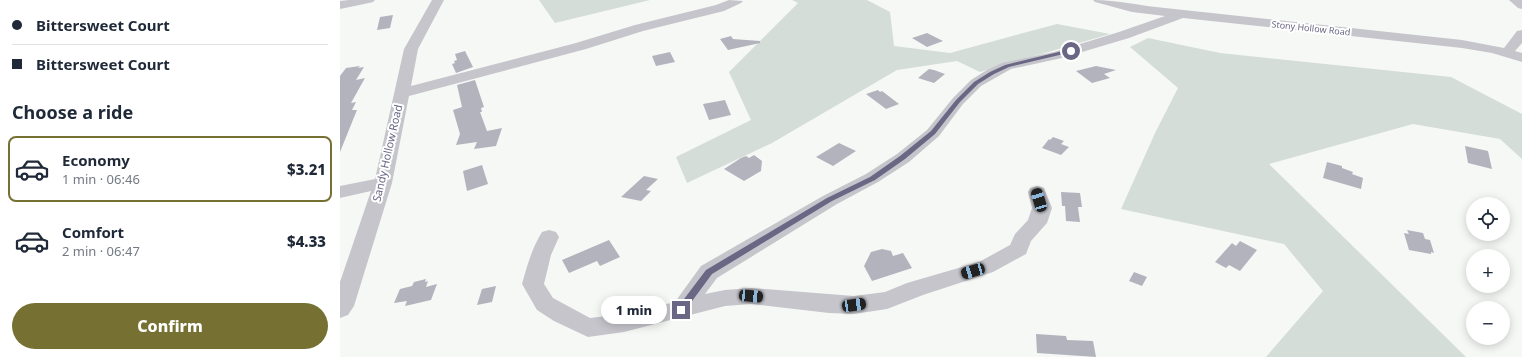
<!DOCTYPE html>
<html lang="en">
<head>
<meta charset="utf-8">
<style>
  :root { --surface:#fff; --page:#f6f6f7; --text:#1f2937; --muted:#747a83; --line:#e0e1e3; --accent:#767132 }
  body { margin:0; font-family:"Noto Sans",sans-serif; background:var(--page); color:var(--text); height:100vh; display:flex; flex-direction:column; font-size:15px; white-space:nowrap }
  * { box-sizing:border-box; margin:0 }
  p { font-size:13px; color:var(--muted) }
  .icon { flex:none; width:22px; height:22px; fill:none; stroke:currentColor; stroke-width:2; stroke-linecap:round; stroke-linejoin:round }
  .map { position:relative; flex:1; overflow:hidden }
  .panel { display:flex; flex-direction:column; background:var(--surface); width:340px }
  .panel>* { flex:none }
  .hud { display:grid; align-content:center; height:88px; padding:0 12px; background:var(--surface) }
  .tools { position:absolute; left:1126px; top:197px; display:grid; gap:8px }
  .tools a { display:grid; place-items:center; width:44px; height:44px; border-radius:50%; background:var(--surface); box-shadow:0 2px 10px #0003; font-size:20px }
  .end { position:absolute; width:18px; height:18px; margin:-9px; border:5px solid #6a6785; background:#fff; box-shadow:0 0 0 2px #fff }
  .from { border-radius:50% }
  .bubble { position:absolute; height:28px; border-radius:14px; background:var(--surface); box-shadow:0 2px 10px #0003; font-size:13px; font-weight:800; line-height:28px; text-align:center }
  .car { position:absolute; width:12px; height:24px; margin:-12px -6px; border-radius:5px; box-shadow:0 0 3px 1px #0007; background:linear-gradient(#222 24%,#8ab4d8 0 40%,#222 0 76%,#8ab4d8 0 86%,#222 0) }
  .hud b { display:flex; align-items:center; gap:14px; height:38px; font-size:15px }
  .hud b+b { border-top:1px solid var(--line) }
  .hud i { width:10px; height:10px; background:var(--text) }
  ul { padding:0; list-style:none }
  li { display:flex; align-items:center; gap:12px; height:66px; margin:0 8px 6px; padding:0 4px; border:2px solid transparent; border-radius:8px }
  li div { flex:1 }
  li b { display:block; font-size:15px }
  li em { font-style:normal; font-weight:800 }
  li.selected { border-color:var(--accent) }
  li>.icon { width:36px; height:36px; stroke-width:1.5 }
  h2 { padding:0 12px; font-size:18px; line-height:48px }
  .action { display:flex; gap:8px; margin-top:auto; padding:8px 12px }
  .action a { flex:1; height:46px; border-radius:24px; background:var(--accent); color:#fff; font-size:16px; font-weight:800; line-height:46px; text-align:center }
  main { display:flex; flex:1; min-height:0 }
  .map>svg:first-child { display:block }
  .green { fill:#d4ddd7 }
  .building { fill:#b3b3be }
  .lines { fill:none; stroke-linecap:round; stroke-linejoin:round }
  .minor { fill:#c6c5cc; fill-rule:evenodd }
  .route { fill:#6a6785 }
  .labels { text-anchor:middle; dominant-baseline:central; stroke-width:4; stroke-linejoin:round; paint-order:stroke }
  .far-street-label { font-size:9px; fill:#6a6785; stroke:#fff }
  .street-label { font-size:11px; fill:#6a6785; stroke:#fff }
</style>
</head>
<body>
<main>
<section class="panel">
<div class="hud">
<b><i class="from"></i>Bittersweet Court</b>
<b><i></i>Bittersweet Court</b>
</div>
<h2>Choose a ride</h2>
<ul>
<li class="selected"><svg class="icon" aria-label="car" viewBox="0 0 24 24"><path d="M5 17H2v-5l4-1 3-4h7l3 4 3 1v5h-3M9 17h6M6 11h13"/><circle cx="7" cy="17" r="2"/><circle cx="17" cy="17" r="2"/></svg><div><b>Economy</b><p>1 min · 06:46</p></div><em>$3.21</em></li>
<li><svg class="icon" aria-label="car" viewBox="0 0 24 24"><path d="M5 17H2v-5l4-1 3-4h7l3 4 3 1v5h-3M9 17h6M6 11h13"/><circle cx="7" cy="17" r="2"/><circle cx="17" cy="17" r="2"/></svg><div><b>Comfort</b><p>2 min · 06:47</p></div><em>$4.33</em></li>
</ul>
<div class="action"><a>Confirm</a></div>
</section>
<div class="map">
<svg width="1182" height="357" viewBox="0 0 1182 357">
  <rect width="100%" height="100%" fill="#f6f8f5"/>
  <path class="green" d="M199,0h111l-95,23z
    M452,0h75l23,12 4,34 56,7 107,-29 53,10 -130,38 -23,-11 -60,9 -125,73 -85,40 -11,-26 75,-37 -22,-48 69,-69z
    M808,38l72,15 231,24 71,37v45l-22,-20 -87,-15 -144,40 197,193h-200l57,-66 -39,-47 -163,-35 35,-78 22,-43 -48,-41z"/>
  <path class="building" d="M53,15l-3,13 -13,2 3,-13z
    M587,33l16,8 -16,6 -15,-9z
    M391,36l2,3 27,2v2l-32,7 -8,-11z
    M125,51l8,16 -17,6 -4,-9 3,-1 -1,-2 3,-1 -2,-6z
    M330,52l5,10 -19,4 -4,-10z
    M20,66l-2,2 6,-1 -8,13 9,-2 -14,25 5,-1 -4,8h5l-17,42v-76l6,-8z
    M756,66l20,4 -12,4 6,4 -18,5 -16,-12z
    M589,69l5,1 11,4 -11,9 -16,-5z
    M135,80l9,27 -3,1 1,4h-2l7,19 15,-3 -6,18 -22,3 3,-7 -21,3 4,-11 -7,-24 9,-3 -5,-22z
    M538,90l2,2 2,-1 17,13 -13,5 -20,-15z
    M385,100l6,15 -22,5 -6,-16z
    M713,137l11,4 -3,3 8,3 -8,8 -19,-7 7,-9 1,1z
    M499,143l17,8 -23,15 -17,-9z
    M1125,146l23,5 4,18 -24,-6z
    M414,155l8,6 -1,10 -17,10 -20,-12 17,-11 5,-2 3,2z
    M987,162l15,4v2l11,4 -1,2 11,4 -2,11 -38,-11z
    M142,165l6,19 -21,7 -4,-20z
    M304,176l14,3 -12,11 5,1 -10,10 -20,-4z
    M721,192l19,1 2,14h-4l2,15 -14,-1 -1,-15h-3z
    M1067,230l16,3 2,6 5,1 4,13 -3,-1v2l-22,-4 -5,-17 5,1z
    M269,240l11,17 -20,9 -3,-5 -28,12 -7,-13z
    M900,241l17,9 -17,21 -11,-6 -3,3 -11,-6 17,-19 4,3z
    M542,249l9,2 2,5 10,-3 9,15 -40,13 -8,-15 7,-14z
    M794,272l13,5 -5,9 -13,-5z
    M86,279l-1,3 3,-1 -2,6 11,-3 -6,16 -26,6 2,-5 -13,2 6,-14 12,-3 2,-4z
    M156,286l-4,16 -15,3 5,-16z
    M696,334l30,2 1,4 26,1 3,16 -59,-4z"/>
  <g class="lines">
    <path class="minor" d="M9,0h26l-2,2 -4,1 -29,6v-8z
      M92,0h12l-26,49 -7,37 165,-43 59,-18 81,-20 13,-5 14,1 -2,2 -17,8 -81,20 -57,18 -177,47 -17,87 -38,123 -6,9 -8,3v-36l31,-91 -31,7v-12l35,-7 29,-130z
      M753,0c25,0 48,6 72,8l297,32 42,8 13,-17 5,-1v13l-7,8 7,2v9l-30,-9 -30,-5 -279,-30 -54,20 -67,20 -51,11 -30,17 -18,18 -24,32 -30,26 -31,20 -41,22 -120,74 -12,16 20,-4 26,-2 103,8 31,-4 22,-9 72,-21 31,-17 5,-11 13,-14 4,-12 -4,-16 2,-4 7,-2 7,2 8,20 -5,15 -16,18 -5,13 -33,18 -70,23 -36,14 -33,5 -25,-1 -78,-9 -26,2 -101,26 -36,5 -34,-16 -17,-11 -15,-26c5,-18 10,-36 20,-52l7,-2 7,2 3,5 -8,18 -7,29 9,14 37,20 34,-4 51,-12 26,-36 122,-70 43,-22 31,-20 30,-24 26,-32 18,-18 16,-10 15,-7 52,-11 65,-20 46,-16 -33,-4 -37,-10z
      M1169,0h13v9l-4,-1z"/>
  </g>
  <path class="route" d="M731,49l1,3 -63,15 -15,7 -16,10 -18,18 -25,32 -30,25 -30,21 -43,21 -120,73 -28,38h-6v-5l28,-37 121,-72 43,-21 30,-21 31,-25 25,-31 18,-18 16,-10 15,-7z"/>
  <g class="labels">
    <g class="far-street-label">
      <text transform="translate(971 28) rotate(6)">Stony Hollow Road</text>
    </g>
    <g class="street-label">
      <text transform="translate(47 153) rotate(-77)">Sandy Hollow Road</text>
    </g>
  </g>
</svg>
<div class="tools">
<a><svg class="icon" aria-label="locate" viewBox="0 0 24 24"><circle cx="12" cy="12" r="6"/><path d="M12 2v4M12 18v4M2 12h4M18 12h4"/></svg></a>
<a>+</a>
<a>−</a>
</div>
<i class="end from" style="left:731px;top:51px"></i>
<i class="end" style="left:341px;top:310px"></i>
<div class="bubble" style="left:261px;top:296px;width:66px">1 min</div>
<i class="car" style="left:699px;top:200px;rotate:343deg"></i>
<i class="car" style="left:633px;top:271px;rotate:254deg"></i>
<i class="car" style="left:411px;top:296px;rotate:95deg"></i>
<i class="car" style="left:514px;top:305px;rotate:82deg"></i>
</div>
</main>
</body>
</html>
